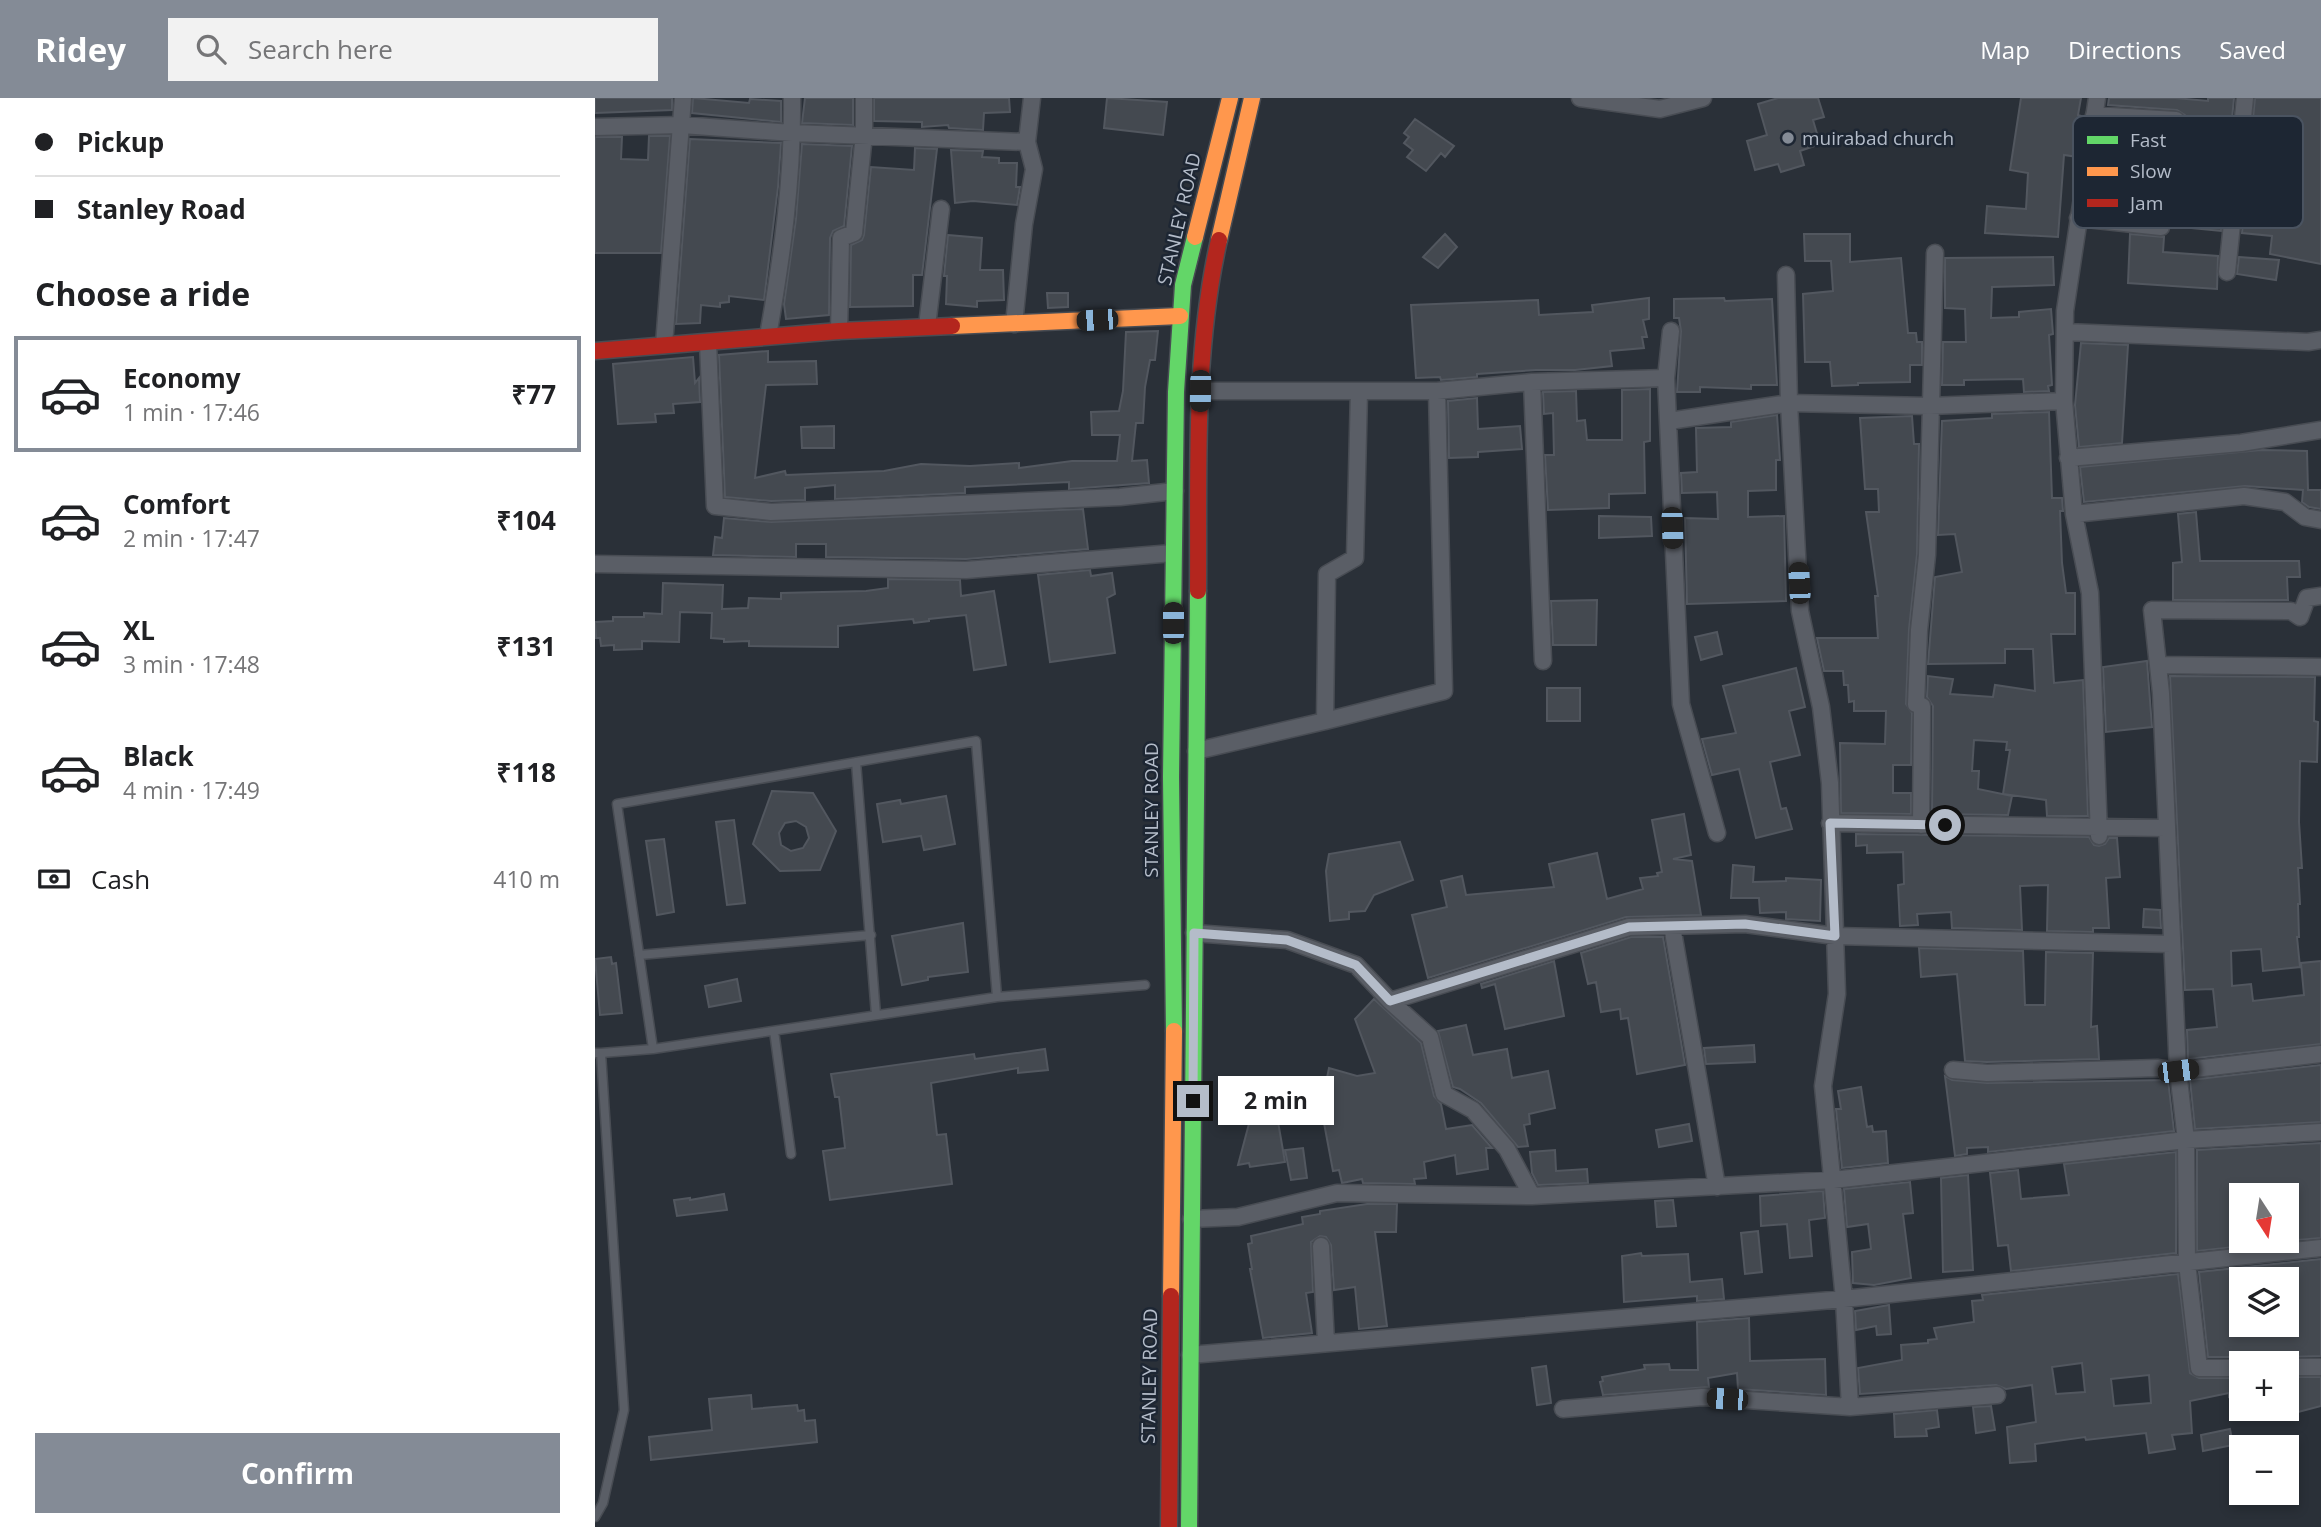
<!DOCTYPE html>
<html lang="en">
<head>
<meta charset="utf-8">
<style>
  :root { --surface:#fff; --page:#f2f2f2; --text:#202124; --muted:#757577; --line:#e0e0e0; --accent:#848b96 }
  body { margin:0; font-family:"Open Sans",sans-serif; background:var(--page); color:var(--text); height:100vh; display:flex; flex-direction:column; font-size:26px; white-space:nowrap }
  * { box-sizing:border-box; margin:0 }
  p { font-size:23px; color:var(--muted) }
  .icon { flex:none; width:38px; height:38px; fill:none; stroke:currentColor; stroke-width:2; stroke-linecap:round; stroke-linejoin:round }
  .map { position:relative; flex:1; overflow:hidden }
  .drawer { display:flex; flex-direction:column; background:var(--surface); width:595px }
  .drawer>* { flex:none }
  .guide { display:grid; align-content:center; height:154px; padding:0 35px; background:var(--surface) }
  .needle { width:46px; rotate:168deg }
  .buttons { position:absolute; left:1634px; top:1085px; display:grid; gap:14px }
  .buttons a { display:grid; place-items:center; width:70px; height:70px; border-radius:0px; background:var(--surface); box-shadow:0 4px 10px #0003; font-size:35px }
  .end { position:absolute; width:32px; height:32px; margin:-16px; border:9px solid #b4bcc9; background:#111; box-shadow:0 0 0 4px #111 }
  .from { border-radius:50% }
  .bubble { position:absolute; height:49px; border-radius:0px; background:var(--surface); box-shadow:0 4px 10px #0003; font-size:23px; font-weight:700; line-height:49px; text-align:center }
  .car { position:absolute; width:21px; height:42px; margin:-21px -10px; border-radius:9px; box-shadow:0 0 5px 2px #0007; background:linear-gradient(#222 24%,#8ab4d8 0 40%,#222 0 76%,#8ab4d8 0 86%,#222 0) }
  .guide b { display:flex; align-items:center; gap:24px; height:66px; font-size:26px }
  .guide b+b { border-top:2px solid var(--line) }
  .guide i { width:18px; height:18px; background:var(--text) }
  ul { padding:0; list-style:none }
  li { display:flex; align-items:center; gap:21px; height:116px; margin:0 14px 10px; padding:0 21px; border:4px solid transparent; border-radius:0px }
  li div { flex:1 }
  li b { display:block; font-size:26px }
  li em { font-style:normal; font-weight:700 }
  li.current { border-color:var(--accent) }
  li>.icon { width:63px; height:63px; stroke-width:1.5 }
  h2 { padding:0 35px; font-size:32px; line-height:84px }
  .pay { display:flex; align-items:center; gap:18px; height:77px; padding:0 35px; font-size:26px }
  .pay p { margin-inline-start:auto }
  .primary-button { display:flex; gap:14px; margin-top:auto; padding:14px 35px }
  .primary-button a { flex:1; height:80px; border-radius:0px; background:var(--accent); color:#fff; font-size:28px; font-weight:700; line-height:80px; text-align:center }
  header { display:flex; align-items:center; gap:42px; box-sizing:border-box; height:98px; padding:0 35px; background:var(--accent); color:#fff }
  header strong { font-size:33px }
  nav { display:flex; gap:38px; margin-inline-start:auto; font-size:24px }
  .search { width:490px; height:63px; background:var(--page); display:flex; align-items:center; gap:18px; box-sizing:border-box; padding:0 24px; border-radius:0px; color:var(--muted); font-size:26px }
  main { display:flex; flex:1; min-height:0 }
  .map>svg:first-child { display:block }
  .building { fill:#444950; stroke:#52575f; stroke-width:2; fill-rule:evenodd }
  .lines { fill:none; stroke-linecap:round; stroke-linejoin:round }
  .lane-casing { stroke:#484c53; stroke-width:11 }
  .street-casing { stroke:#484c53; stroke-width:19 }
  .fast-casing { stroke:#484c53; stroke-width:19 }
  .slow-casing { stroke:#484c53; stroke-width:19 }
  .jam-casing { stroke:#484c53; stroke-width:19 }
  .lane { stroke:#5a5e66; stroke-width:8 }
  .street { stroke:#5a5e66; stroke-width:16 }
  .fast { stroke:#63d668; stroke-width:16 }
  .slow { stroke:#ff974d; stroke-width:16 }
  .jam { stroke:#b3261e; stroke-width:16 }
  .route { stroke:#b4bcc9; stroke-width:9 }
  .poi-dot { fill:#848b96; stroke:#1d2633; stroke-width:2.5 }
  .labels { text-anchor:middle; dominant-baseline:central; stroke-width:5; stroke-linejoin:round; paint-order:stroke }
  .poi-label { font-size:19px; fill:#b4bcc9; stroke:#1d2633; text-anchor:start }
  .street-label { font-size:19px; fill:#b4bcc9; stroke:#1d2633 }
  .key { fill:#1d2633; stroke:#4a5360; stroke-width:2 }
  .key-label { font-size:19px; fill:#b4bcc9 }
</style>
</head>
<body>
<header>
<strong>Ridey</strong>
<div class="search"><svg class="icon" aria-label="search" viewBox="0 0 24 24"><circle cx="10" cy="10" r="6"/><path d="M15 15l6 6"/></svg>Search here</div>
<nav><a>Map</a><a>Directions</a><a>Saved</a></nav>
</header>
<main>
<section class="drawer">
<div class="guide">
<b><i class="from"></i>Pickup</b>
<b><i></i>Stanley Road</b>
</div>
<h2>Choose a ride</h2>
<ul>
<li class="current"><svg class="icon" aria-label="car" viewBox="0 0 24 24"><path d="M5 17H2v-5l4-1 3-4h7l3 4 3 1v5h-3M9 17h6M6 11h13"/><circle cx="7" cy="17" r="2"/><circle cx="17" cy="17" r="2"/></svg><div><b>Economy</b><p>1 min · 17:46</p></div><em>₹77</em></li>
<li><svg class="icon" aria-label="car" viewBox="0 0 24 24"><path d="M5 17H2v-5l4-1 3-4h7l3 4 3 1v5h-3M9 17h6M6 11h13"/><circle cx="7" cy="17" r="2"/><circle cx="17" cy="17" r="2"/></svg><div><b>Comfort</b><p>2 min · 17:47</p></div><em>₹104</em></li>
<li><svg class="icon" aria-label="car" viewBox="0 0 24 24"><path d="M5 17H2v-5l4-1 3-4h7l3 4 3 1v5h-3M9 17h6M6 11h13"/><circle cx="7" cy="17" r="2"/><circle cx="17" cy="17" r="2"/></svg><div><b>XL</b><p>3 min · 17:48</p></div><em>₹131</em></li>
<li><svg class="icon" aria-label="car" viewBox="0 0 24 24"><path d="M5 17H2v-5l4-1 3-4h7l3 4 3 1v5h-3M9 17h6M6 11h13"/><circle cx="7" cy="17" r="2"/><circle cx="17" cy="17" r="2"/></svg><div><b>Black</b><p>4 min · 17:49</p></div><em>₹118</em></li>
</ul>
<div class="pay"><svg class="icon" aria-label="cash" viewBox="0 0 24 24"><path d="M3 7h18v10H3z"/><circle cx="12" cy="12" r="2"/></svg>Cash<p>410 m</p></div>
<div class="primary-button"><a>Confirm</a></div>
</section>
<div class="map">
<svg width="1726" height="1429" viewBox="0 0 1726 1429">
  <rect width="100%" height="100%" fill="#2a3038"/>
  <path class="building" d="M0,0h77v12l-77,3z
    M98,0l56,5 1,-4 31,2v21l-89,-9z
    M210,0h48v27l-51,-2z
    M279,0h135l1,14 -26,1 -1,17 -34,-2 -1,-3 -26,2v-5l-48,-1z
    M512,0l60,4 -4,33 -59,-7z
    M1183,0h40l6,19 -11,3 7,24 -20,7 4,14 -23,7 -3,-8 -23,6 -8,-29 20,-6 -9,-31z
    M1426,0h60l-3,17 6,2 -6,40 -14,-2 -6,82 -73,-4 2,-27 39,3 2,-36 -18,-3z
    M1514,0h66l33,3v-3h26l-13,133 -50,-5 -3,-7 -5,-2 -58,-7 1,-14h-11l8,-70 72,4 9,-4 2,-6 -1,-5 -8,-5 -69,-5z
    M1660,0h66v166l-51,-10 2,-18 -30,-3z
    M820,21l39,27 -9,11 -4,-4 -15,18 -19,-14 6,-7 -9,-7 5,-6 -5,-4z
    M54,38h21l-9,117h-66v-116h27l-1,22 27,1z
    M95,41l91,4 -3,44 -14,113 -35,-4v6l-9,1v4l-19,-2 -1,18 -24,1z
    M207,46l50,2 -8,80 -11,5 -3,7 -1,77 -43,4 -2,-15 12,-85z
    M320,50l22,1 -15,126h-9v31l-63,1 1,-62 11,-5 2,-5 7,-68 43,3z
    M356,52l32,1 -1,6 17,1v5h18l-1,24h4l-3,18 -44,-4 -18,2z
    M850,136l12,13 -19,21 -15,-11z
    M1209,136h46v28l51,-4 7,75h8l1,9h5v23h-12v17l-52,1v2l-26,1 -2,-24h-25l-2,-68 30,-3 -2,-30h-26z
    M1535,136l34,3 -1,15 55,4 -1,33 -89,-6z
    M353,137l34,3 -2,32h23l1,30 -27,1v6l-31,-3 1,-28h-3z
    M1458,159l1,28 -62,2 -1,31 28,-1v-5l32,-3 2,25 -4,1 3,50 -4,1 1,5 -25,1 -1,-13 -59,1v5h-22l1,-43h23l-1,-33 -20,-1v-50z
    M1644,159l40,3 -3,20 -39,-6z
    M452,195h21v14l-20,1z
    M1054,200v21l-6,1 4,17h-5l2,11 -34,3 2,15 -37,4h-39l-59,4v3l-36,3 -1,-3 -24,1 -5,-73 127,-5 1,15 54,-3 -1,-7z
    M1129,200l1,3 47,-2 5,86h-26v4l-51,-2v5h-23l4,-61 -2,-13h-5v-19z
    M563,233l-3,29h-5l-5,27 -2,36h-7l-4,38 15,-1 2,23 -80,6v-7l-104,5v6l-130,6v-14l-30,3v12l-34,1 -46,-4 -6,-142 49,-4v11l48,-1 1,23 -51,1 -11,93 30,-7 1,4 98,-4 37,-7 49,2 49,-3v5l53,-7h45l3,-26h-28l-1,-23 28,-1 4,-20 3,-59z
    M1486,245l47,2 -6,98 -43,4 -4,-42z
    M98,259l2,26 4,-5 1,24 -27,2 1,9 -19,1 1,8 -38,2 -5,-60z
    M1055,291v52l-6,1 1,51 -36,1v14l-61,2 -3,-55h9l-1,-42 -9,1 -1,-22 33,-1 1,30 8,-1 2,20h35v-50z
    M882,300l1,31 42,-3 2,23 -44,3v5l-29,1 -1,-57z
    M1454,314l3,86h10l1,13h-3l2,52 4,30h9v41h-24l3,49 29,-3 5,136h-41l-1,-16 -43,-6 7,-44h-4l1,-8 -33,-2 -2,31h7l-1,18 34,7 -4,19 -76,-1 1,-108 -6,-9 1,-21 25,3 -3,15 43,3 2,-12 40,6 -2,-42h-28v14l-77,1 7,-87 27,-5 -7,-38 -17,1 4,-114 50,-3v-4z
    M1182,317l3,45h-4v30l-28,1v26l36,-1 2,85 -99,3 -2,-86 33,1 -1,-27 -35,1 -1,-20 16,-1 -1,-44 35,-1v-5z
    M1317,318l2,28h5l-2,110 -8,75 -3,75 6,9 -1,52h-18v28h18v21l-70,-1 -1,-70 45,1 1,-33h-32v-10l-5,1 -1,-17h-4l-1,-14h-19l-7,-33h61l-3,-42h3l-12,-84h13l-1,-23h-13l-5,-71z
    M239,328v22h-32l-1,-21z
    M1666,352l46,1 1,39h13v19l-12,-2 -7,-5 1,-12 -58,-4 -161,16 -4,-35z
    M488,411l5,40 -122,10 -140,-2v-13h-30v13l-83,-2 2,-18 7,1 2,-20 47,4z
    M1601,414l4,49h99l1,16h-13l1,23h-115v-37l9,-1 -4,-48z
    M1004,418l52,1 1,19 -53,2z
    M495,472l1,6 21,-3 3,21 -8,4 8,55 -65,9 -12,-87z
    M293,481l72,1 1,16 33,-5 12,74 -32,5 -8,-55 -37,4v2l-15,2 -1,-4 -75,7v21l-89,-1v-5l-25,1v-3l-13,-1 1,-25 -32,-1 -1,30 -37,-1v8l-28,1v-5l-13,1 -1,-8h-4l-1,-16 18,-1v-4h31v-4l18,1 1,-31 60,2 -1,24 26,-1 1,-10 32,1v-6l85,-2 22,-3z
    M1002,502l-1,45h-43l-2,-44z
    M1122,534l5,22 -21,6 -6,-23z
    M1552,563l5,66 -46,5 -3,-65z
    M1201,570l9,39 -16,4 11,44 -30,7 11,47 5,-1 6,21 -36,9 -17,-69 -27,6 -10,-36 34,-6 -13,-47z
    M1575,578l145,1 -1,44 4,1 -1,40 -17,-1 -1,61 3,46h-4l2,36h-2l1,33h-2l3,30 -37,4 -2,-22 -30,2 1,35 19,-2 2,17 51,-6 -3,-32 20,-2v83l-133,15 -1,-29 30,-3 -4,-38 -28,1z
    M952,590h33v33h-33z
    M177,693l41,2 23,38 -16,39 -40,1 -27,-27zM201,723l10,6 3,11 -6,10 -12,3 -10,-6 -2,-12 6,-10z
    M351,698l9,48 -31,6 -3,-14 -38,6 -6,-38 23,-4 1,4z
    M1089,716l7,41 -18,4 19,2 9,54 -75,2 -198,61 -16,-63 35,-8 -6,-26 21,-5 4,19 88,-8 -5,-23 48,-11 10,46 36,-10 -3,-11 18,-2 -1,-3 5,-1 -10,-52z
    M139,722l11,83 -18,2 -11,-83z
    M1261,736l233,3 5,8 5,1 6,-2 4,-6h8l3,39 -14,1 3,50h-16v4l-46,-1 1,-46 -28,1 2,44 -70,-2 -1,-16 -34,2 1,11 -18,1 -2,-41 6,-1 -1,-32 -36,1v-8l-11,1z
    M69,741l10,73 -17,3 -11,-74z
    M805,744l13,38 -39,15 -9,16 -16,1v7l-19,2 -4,-50 3,-17z
    M1138,767l21,2 -1,15 33,-1v-3l35,2 -1,41 -34,-2v-7l-26,1 -1,-15h-28z
    M1549,811l16,1 1,18 -18,-1z
    M368,825l5,49 -40,5v3l-26,5 -10,-49z
    M1036,839h32l22,128 -48,9 -9,-56 -7,1 -1,-10 -19,3 -5,-30 -8,2 -7,-31z
    M1324,850l104,3 2,54h20l1,-53 47,1 -2,74 6,-1 2,33 -112,3 -22,-1 -8,-87 -36,3z
    M16,859l1,7 4,-1 6,50 -22,2 -5,-56z
    M959,863l10,55 -59,13 -10,-45 -13,4 -1,-4z
    M142,881l4,22 -32,6 -4,-21z
    M779,901l47,44 13,53 7,8 5,25 26,-4 20,23h-6l2,21 -31,5 -2,-19 -31,7 2,16 -12,1 1,5 -52,-1 -1,-4 -20,4 -3,-13 -6,1 -12,-64 8,-39 28,8 18,-3 -20,-54z
    M871,927l7,30 34,-6 5,29 36,-7 7,37 -26,6 1,10 -6,1 4,21 -10,1 -37,-44 -21,-14 -7,-2 -15,-56z
    M1159,947l1,17 -49,2 -2,-16z
    M450,951l3,21 -30,3v-5l-87,15 6,52 9,-1 6,50 -122,16 -7,-49 22,-3 -6,-51h-4l-4,-23 143,-20 1,5z
    M1726,967v57l-126,7 -5,-49z
    M1350,978l7,4 35,3 181,-3 6,51 -186,21v-5l-21,1v6l-12,2z
    M1266,989l6,40 5,-1 1,6 13,-1 2,32 -46,5 -6,-59h5l-3,-18z
    M682,1018l8,46 -35,5 -1,-4 -11,2 12,-45z
    M1094,1026l3,17 -33,6 -3,-17z
    M1726,1045v95l-24,2 -3,-45h-52v46h48l-93,10v-101z
    M708,1050l4,30 -16,2 -6,-30z
    M960,1052l1,21 31,-2 1,14 -50,2 -6,-12 -2,-21z
    M1581,1054v101l-165,18 -3,-26 -10,1 -8,-73 28,-3 3,29 48,-4 -5,-31z
    M1373,1077l5,95 -30,2 -2,-94z
    M1315,1084l3,31 -10,1 8,64 -37,7 -21,-2 -1,-31 19,-3 -3,-25 -21,3 -3,-38z
    M1228,1093l2,27 -16,2 3,36 -22,2 -3,-34 -26,2 -1,-30z
    M129,1096l3,16 -50,6 -3,-16 16,-2v2z
    M1078,1102l3,26 -19,1 -2,-26z
    M772,1106h30l-1,28h-21l12,94 -28,3 -4,-42 -21,3 -3,-45 -5,-8 -6,-1 -9,6 2,50 -7,1 6,40 -49,5 -13,-69h2l-4,-25 4,-1 -1,-7 52,-12 -1,-7 18,-3v-3z
    M1163,1133l4,41 -17,2 -4,-41z
    M1046,1155l1,3 46,-2 2,28 32,-3 2,20 -27,2v-5l-73,6 -2,-46z
    M1726,1161v97l-35,1 -9,6h-26l-9,-6h-34l-9,-85zM1647,1181h45v46h-45v-5l-5,1 -4,-30 9,-2z
    M1583,1176l12,99 9,5h43v17l-13,2v-4l-5,1 -34,7 2,32 -20,2 3,14 -26,4 -3,-20 -60,7 -1,-3 -50,7 1,17 -26,2 -3,-36 29,-5 -4,-37 -26,4 -10,-4 -136,9 -2,-26 44,-8 -1,-15 27,-2v-3l9,-1 -3,-11 40,-6 -2,-21 11,-1 -1,-5zM1487,1265l3,29 -29,2 -4,-27zM1554,1277l2,28 -37,3 -3,-27z
    M1294,1207l2,29 -14,1 -1,-9 -20,4 -1,-19z
    M1154,1220l1,43 75,-2 1,36 -88,-6 -1,-16 -29,5 1,9 -106,8 -3,-13 3,-1 -1,-4 43,-8 -1,-4 25,-1 1,6h28l-1,-48z
    M951,1268l5,37 -14,2 -5,-37z
    M1692,1279h34v29l-34,9z
    M156,1297l1,14 45,-4 1,6 6,-1 1,11 10,-1 2,22 -166,18 -2,-23 63,-7 -3,-31z
    M1396,1308l4,24 -19,3 -3,-26z
    M1342,1312l2,17 -13,2 1,7 -32,1 -1,-23z
    M1635,1331l3,16 -30,6 -2,-16z"/>
  <g class="lines">
    <defs>
      <path id="lane" d="M261,664l20,253
        M44,857l232,-20
        M179,933l17,123
        M58,951l-36,-245 359,-63 21,256
        M0,955h6l23,357 -21,93 -8,14
        M6,955l52,-4 344,-52 148,-12"/>
      <path id="street" d="M985,0l80,11 43,-11
        M1502,0l-32,213 -1,90 10,113 16,79 9,243
        M1499,17l82,5
        M0,29l87,-2 110,8 235,9
        M1483,120l83,9
        M1632,174l18,-174
        M1191,177l3,128 11,208 21,96 9,76 7,211 -14,92 21,213 6,108
        M419,226l10,-100 10,-55 -7,-27 5,-44
        M332,228l14,-117
        M244,233l2,-93 13,-5 10,-99v-36
        M1076,233l-5,47 15,326 36,129
        M1471,234l242,10 13,-2
        M173,238c14,-79 25,-157 24,-238
        M113,245l7,163 56,6 349,-15 55,-6
        M69,247l19,-247
        M937,284l11,279
        M605,293h237l95,-9 134,-4
        M1074,323l120,-18 140,3 135,-5
        M1473,360l173,-15 80,-13
        M1479,416l170,-18 41,6 20,15 16,3
        M0,466l371,6 207,-17
        M1563,567l163,2
        M730,623l119,-30 -7,-300
        M601,653l129,-30 2,-147 28,-16 4,-167
        M1235,725l335,5
        M1326,727l1,-111v-8l-6,-2 3,-74 8,-75 8,-302
        M1077,828l45,261
        M599,835l93,7 69,25 34,36 40,36 14,57 29,16 34,39 25,47 301,-16 353,-40 135,-8
        M795,903l239,-74 116,-3 90,12 336,8
        M1358,972l34,3 170,-5 21,3 143,-17
        M596,1121l47,-2 99,-24 195,3
        M726,1148l5,97
        M595,1257l654,-56 477,-51
        M1692,1269h34
        M1647,1270h-43l-12,-105 -1,-123 -8,-69 -17,-378 -9,-83 139,1 9,6 7,-19 14,-2
        M968,1311l139,-12 148,10 147,-12"/>
      <path id="fast" d="M579,933l-3,-254 5,-385 7,-107 12,-48
        M594,1429l9,-936"/>
      <path id="slow" d="M600,139l35,-139
        M624,142l33,-142
        M357,228l228,-10
        M576,1198l3,-265"/>
      <path id="jam" d="M0,253l244,-20 113,-5
        M603,493c1,-116 -5,-237 21,-351
        M574,1429l2,-231"/>
    </defs>
    <use href="#lane" class="lane-casing"/>
    <use href="#street" class="street-casing"/>
    <use href="#fast" class="fast-casing"/>
    <use href="#slow" class="slow-casing"/>
    <use href="#jam" class="jam-casing"/>
    <use href="#lane" class="lane"/>
    <use href="#street" class="street"/>
    <use href="#fast" class="fast"/>
    <use href="#slow" class="slow"/>
    <use href="#jam" class="jam"/>
  </g>
  <g class="lines">
    <path class="route" d="M598,1003l1,-168 93,7 69,25 34,36 239,-74 116,-3 90,12 -5,-113 115,2"/>
  </g>
  <circle class="poi-dot" cx="1193" cy="40" r="7"/>
  <g class="labels">
    <g class="poi-label">
      <text x="1207" y="40">muirabad church</text>
    </g>
    <g class="street-label">
      <text transform="translate(584 121) rotate(-77)">STANLEY ROAD</text>
      <text transform="translate(556 712) rotate(-90)">STANLEY ROAD</text>
      <text transform="translate(554 1278) rotate(-89)">STANLEY ROAD</text>
    </g>
  </g>
  <rect x="1478" y="18" width="230" height="112" rx="10" class="key"/>
  <rect x="1492" y="38" width="31" height="8" fill="#63d668"/>
  <rect x="1492" y="69" width="31" height="9" fill="#ff974d"/>
  <rect x="1492" y="101" width="31" height="8" fill="#b3261e"/>
  <g class="key-label">
    <text x="1535" y="49">Fast</text>
    <text x="1535" y="80">Slow</text>
    <text x="1535" y="112">Jam</text>
  </g>
</svg>
<div class="buttons">
<a><svg class="needle" viewBox="-14 -14 28 28"><path d="M0-13l5 13h-10z" fill="#e53935"/><path d="M0 13l5-13h-10z" fill="#757577"/></svg></a>
<a><svg class="icon" aria-label="layers" viewBox="0 0 24 24"><path d="M12 4l9 5-9 5-9-5zM3 14l9 5 9-5"/></svg></a>
<a>+</a>
<a>−</a>
</div>
<i class="end from" style="left:1350px;top:727px"></i>
<i class="end" style="left:598px;top:1003px"></i>
<div class="bubble" style="left:623px;top:978px;width:116px">2 min</div>
<i class="car" style="left:502px;top:222px;rotate:267deg"></i>
<i class="car" style="left:605px;top:293px;rotate:181deg"></i>
<i class="car" style="left:1077px;top:430px;rotate:178deg"></i>
<i class="car" style="left:1204px;top:485px;rotate:357deg"></i>
<i class="car" style="left:578px;top:525px;rotate:0deg"></i>
<i class="car" style="left:1583px;top:973px;rotate:83deg"></i>
<i class="car" style="left:1132px;top:1301px;rotate:274deg"></i>
</div>
</main>
</body>
</html>
